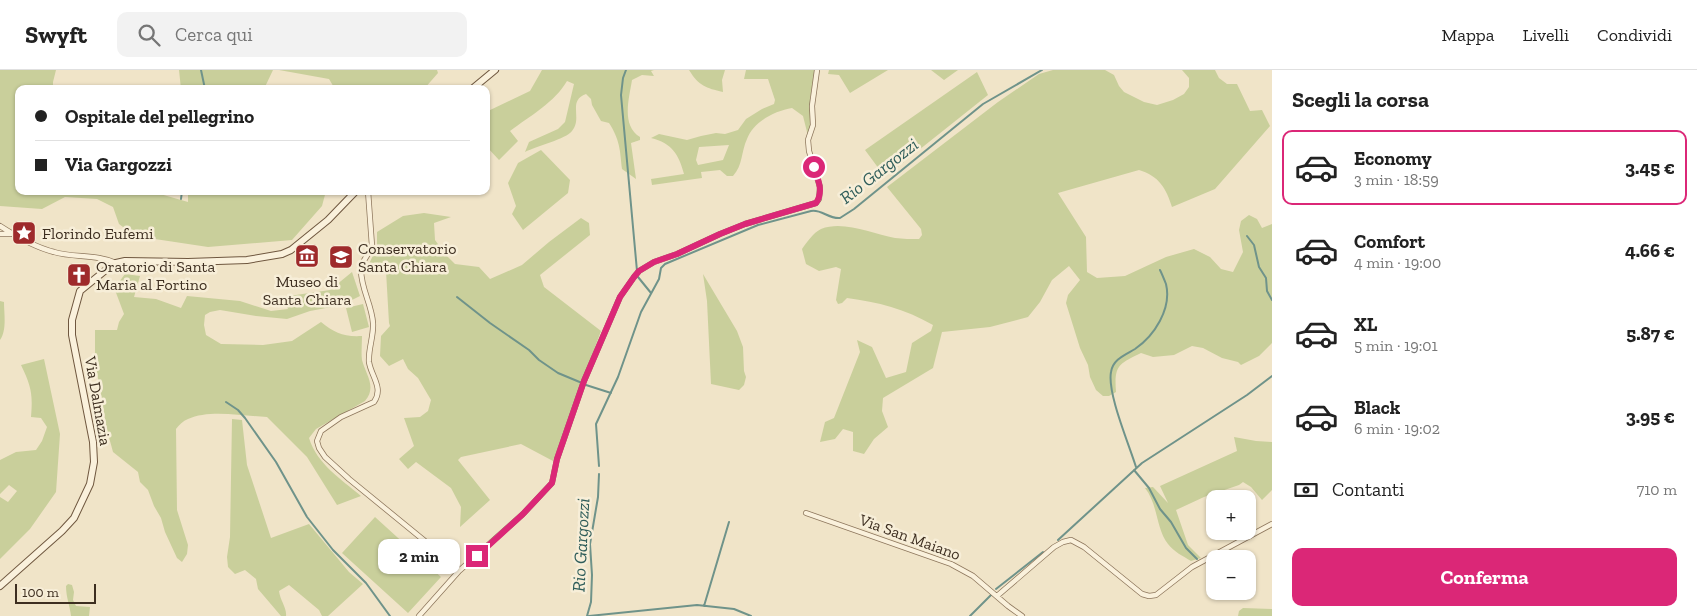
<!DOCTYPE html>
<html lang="it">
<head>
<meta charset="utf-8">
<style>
  :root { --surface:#fff; --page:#f2f2f2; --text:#222; --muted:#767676; --line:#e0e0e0; --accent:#db2777 }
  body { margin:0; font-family:"Zilla Slab",serif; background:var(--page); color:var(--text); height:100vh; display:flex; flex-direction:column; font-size:19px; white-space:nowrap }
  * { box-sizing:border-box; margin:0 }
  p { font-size:16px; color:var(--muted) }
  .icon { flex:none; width:28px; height:28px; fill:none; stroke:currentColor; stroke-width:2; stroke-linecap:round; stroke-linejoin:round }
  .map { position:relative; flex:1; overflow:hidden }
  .panel { display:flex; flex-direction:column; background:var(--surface); width:425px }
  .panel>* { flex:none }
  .hud { position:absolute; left:15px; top:15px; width:475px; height:110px; border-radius:10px; box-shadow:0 1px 4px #0004; display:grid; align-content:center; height:110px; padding:0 20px; background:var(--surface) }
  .tools { position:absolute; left:1206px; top:420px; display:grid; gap:10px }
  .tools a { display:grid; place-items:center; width:50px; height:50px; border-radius:10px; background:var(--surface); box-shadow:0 1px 4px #0004; font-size:25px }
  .scale { position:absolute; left:15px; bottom:12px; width:81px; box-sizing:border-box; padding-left:5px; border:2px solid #3d2e20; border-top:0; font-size:14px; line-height:18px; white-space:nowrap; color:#3d2e20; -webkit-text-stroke:4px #f7eed8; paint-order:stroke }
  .end { position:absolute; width:22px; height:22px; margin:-11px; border:6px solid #db2777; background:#fff; box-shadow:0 0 0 2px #fff }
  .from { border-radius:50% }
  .bubble { position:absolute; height:35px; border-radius:10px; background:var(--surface); box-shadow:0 1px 4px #0004; font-size:16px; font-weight:700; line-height:35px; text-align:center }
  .hud b { display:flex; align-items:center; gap:18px; height:48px; font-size:19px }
  .hud b+b { border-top:1px solid var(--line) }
  .hud i { width:12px; height:12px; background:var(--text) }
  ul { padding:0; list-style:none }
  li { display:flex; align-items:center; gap:15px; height:75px; margin:0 10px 8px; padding:0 10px; border:2px solid transparent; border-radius:10px }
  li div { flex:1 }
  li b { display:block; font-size:19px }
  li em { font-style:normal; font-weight:700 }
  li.on { border-color:var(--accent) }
  li>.icon { width:45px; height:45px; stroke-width:1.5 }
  h2 { padding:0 20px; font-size:22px; line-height:60px }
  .pay { display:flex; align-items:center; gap:12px; height:55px; padding:0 20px; font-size:19px }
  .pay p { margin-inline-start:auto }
  .cta { display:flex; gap:10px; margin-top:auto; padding:10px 20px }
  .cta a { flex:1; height:58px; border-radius:10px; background:var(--accent); color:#fff; font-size:20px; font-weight:700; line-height:58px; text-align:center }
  header { display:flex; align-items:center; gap:30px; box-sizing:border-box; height:70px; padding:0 25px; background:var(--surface); border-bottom:1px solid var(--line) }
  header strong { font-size:24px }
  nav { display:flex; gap:28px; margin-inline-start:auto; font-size:18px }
  .search { width:350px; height:45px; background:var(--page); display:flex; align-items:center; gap:12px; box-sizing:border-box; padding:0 18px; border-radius:10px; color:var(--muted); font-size:19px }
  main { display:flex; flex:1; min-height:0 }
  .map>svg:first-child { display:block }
  .green { fill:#c9cf9b; fill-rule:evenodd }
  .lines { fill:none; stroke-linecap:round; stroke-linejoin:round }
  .stream { stroke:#6f938a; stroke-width:2 }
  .minor-casing { stroke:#8d765c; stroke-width:6 }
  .secondary-casing { stroke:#6f573f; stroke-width:8 }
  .minor { stroke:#faf1dc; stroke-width:4.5 }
  .secondary { stroke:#faf1dc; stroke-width:6 }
  .route { stroke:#db2777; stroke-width:6 }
  .labels { text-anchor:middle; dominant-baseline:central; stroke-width:5; stroke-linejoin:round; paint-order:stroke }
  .poi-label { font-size:16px; fill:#3d2e20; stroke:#f7eed8; text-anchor:start }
  .street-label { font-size:16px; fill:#3d2e20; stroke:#f7eed8 }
  .water-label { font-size:18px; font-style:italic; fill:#2f5d5a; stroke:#f7eed8 }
</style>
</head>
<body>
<header>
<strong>Swyft</strong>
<div class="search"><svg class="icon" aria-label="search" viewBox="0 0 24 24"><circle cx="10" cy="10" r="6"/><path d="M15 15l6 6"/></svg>Cerca qui</div>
<nav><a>Mappa</a><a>Livelli</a><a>Condividi</a></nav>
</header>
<main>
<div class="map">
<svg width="1272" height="546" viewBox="0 0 1272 546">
  <rect width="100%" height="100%" fill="#f0e4c8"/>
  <path class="green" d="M0,0h56l-3,12v7h-34v102h139l2,3 28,8v-11h138l-4,15 -30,34 -84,7 -73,-11 -16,-12 -6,-17 -16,-8 -32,-2 -23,12 -42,-3z
    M179,0h94l-9,19h-83z
    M279,0h158l1,3 -14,16h-89l-6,-10z
    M542,0h112l-3,1 3,5 -12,-1 -10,5c-3,19 -11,45 8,57v3l-9,3 5,36 -14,-10c-2,-19 -2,-29 -13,-46l-8,-2 -9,-16 -1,-6 -5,-5c-19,7 -3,24 -14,37 -6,8 -35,15 -47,21l4,-10 29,-13 7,-7 9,-38 -7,-3c-12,21 -37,35 -57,50l8,10 -19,19 -13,-14v-34l44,-21z
    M689,0h36l-3,10 1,12c-17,-4 -24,-6 -34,-22z
    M746,0h69l-5,29 2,25 -4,12 -5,-20 -11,-8c-17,3 -38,13 -45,31 -6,13 -4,26 -14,37h-6l-7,-6 -19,2 1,6 -50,7 -1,-6 33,-5c-5,-19 -12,-31 -33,-36l8,-4 28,6 14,-4 15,-3 9,1 13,-4 8,-11 16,-10 12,-5 1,-4 -7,-21h-24zM729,75l-6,15 -25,5 -2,-5 3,-13z
    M829,0h59l-38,23 -11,-18 -11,-1z
    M931,0h27l-14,10z
    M1053,0h52l9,5 5,11 5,6 20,10 13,3 16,-5 11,-6 5,-7v-9l-7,-8h33l4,8 8,6h10l13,27 12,-1 8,16 -55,63 -43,18c-6,-19 -13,-31 -33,-37l-81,23 28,44 1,35 10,6 28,-2 41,-19 28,-8 16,8 11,12 12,3 10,-20 -4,-22 2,-9 8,-6 8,4 5,9 10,-4v119l-13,13 -18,9 -3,-3 -16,-4 -19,-10 -11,-2 -18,9 -21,2 -12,-4c-23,11 -27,13 -25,39l-7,4h-6l-7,-6 -6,-13 -2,-12 -8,-17 -14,-45 2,-8 12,-15 -11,-14 -17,14 -12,22 -12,15 -38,10 -48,5 -9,36 -50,30 -1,13 6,16 -14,12 -10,15 -11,-3v-19l-10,-3 -8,10 -15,3 5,-20 9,-4 26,-66 -3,-12 15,7 14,31 20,-6 6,-29 19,-12 2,-6c-28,-16 -55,-23 -86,-27l-5,5 -4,1 -2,-4 5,-31 -5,-2 -17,4 -13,-7 -4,-15c5,-7 11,-16 19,-20 23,-9 51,5 74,9 8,1 16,1 24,1l3,-4 -1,-6 -34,-42 111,-85 41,-28z
    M977,2l11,23 -103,82 -20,-27z
    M541,80l29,30 -2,13 -45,37 -11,-16 4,-8 -8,-23 10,-20z
    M424,143l27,4 -17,6 1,17 11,15 9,9 24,3 11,12 32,-14 27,-23 32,-24 8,5 1,12 -50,40 4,12 57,44 -48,130 -32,-17 -60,13 -3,3 32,40 -30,27 1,-20 -10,-19 -35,-26 -8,7 -9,-10 15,-13 -10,-28 16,-1 8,-6 3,-11 -13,-22 -10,-9 -5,-10 -14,7 -9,-10 1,-20 9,-10 -1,-3 -3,-52h-18l1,-7 8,-17v-15l26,-16z
    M352,202l8,24 -18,9 -32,6 -23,8 -31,-3 -36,-6 -10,2 -5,3 -1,10 2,10 15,9 42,1 29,-4 29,-19c14,11 22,15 41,14 0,8 -1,17 0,24 4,15 15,27 3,41l-49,28 -7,9c8,26 32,41 52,58l-24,9 -30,-48 -40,-40c-23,-1 -58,-8 -79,2 -5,2 -9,6 -12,10l1,81 11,35 -1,9 -5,8 -5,-4 -12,-26 -4,-14 -7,-12 -6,-16 -8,-8 -2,-10 -25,-20 -6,-22 -12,-69v-31h22l2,-8 5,-8 -9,-24 1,-4 9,-12 15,2 -6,21 22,2 25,9 6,-12 53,5 31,10 17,-2 -6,-12 48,-7z
    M703,204l34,57 6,16 1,24 2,6 -2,8 -5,5 -28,-6 -4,-83z
    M0,231l4,1c0,12 3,28 -4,38z
    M363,234l6,23 -17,5 -6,-24z
    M44,289l16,75 -4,58 -26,37 -30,30v-62l8,5 9,-11 -8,-6 -9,9v-34l16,-8 20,-2 6,-9 5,-14 -6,-9 -10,-1c2,-24 0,-31 -10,-52z
    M232,349l10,1 5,45 24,73 38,-14 40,48 14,12 -35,32h-6l-3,-6 -30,-25 -10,6c1,9 8,17 7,25h-5l-23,-27 -2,-10 -11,-9 -10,4 -7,-7 -1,-10 3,-20z
    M1234,367l22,4 16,1v48l-10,10 -11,-13 -8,-5 -4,3 -35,12 -28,13 12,35 13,13 -10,3c-8,-5 -17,-9 -23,-17 -12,-15 -10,-40 -23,-56l8,-1 15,16 -8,-17 77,-35z
    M375,447l66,60 -33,36 -66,-60z
    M68,514l4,1 2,7 -1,8 3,6 14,1 -1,9h-18c-1,-10 -5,-19 -5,-30z
    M1243,538l29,1v7h-34l1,-5z"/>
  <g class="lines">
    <path class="stream" d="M201,0l4,19
      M626,0l-3,8 -2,17 16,176
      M181,129l1,-8
      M1247,166l7,9 5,22 7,11 1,13 5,9
      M638,207l13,16
      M457,227l33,26 39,27 10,10 19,13 24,10
      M586,315l25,8
      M226,332l12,8 7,8 31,44 31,55 26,33 33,33 24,33
      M599,396l-3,-42 22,-47 23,-65 18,-33 2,-11 4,-4 93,-39 53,-14c11,-2 17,8 29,7l14,-9 129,-105 59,-34
      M1136,397c-7,-23 -29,-74 -25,-95 2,-13 14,-17 24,-23 19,-13 37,-40 31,-65 -2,-5 -4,-10 -6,-14
      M1134,400l15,18 11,21 11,13 15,26 11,11
      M1058,470l84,-77 105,-68 25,-19
      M996,519l47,-37
      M704,536l25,-84
      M587,546l4,-14 1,-27 -2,-31 8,-47 1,-23
      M589,546l108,-11 37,4 17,7
      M970,546l22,-22"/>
    <defs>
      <path id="minor" d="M368,121l4,55c-3,9 -11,15 -11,24 0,19 11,35 12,53 1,13 -5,26 -4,39 2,14 15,26 5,40l-33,15 -20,14 -4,10 2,7 6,9 24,22 104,85 6,7
        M0,156c17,11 34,21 54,26 20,6 43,2 62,11
        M0,164h11
        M806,443l145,51 22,12 35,30 14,10
        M997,526l57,-49 9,-5 8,-2 13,7 58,47 7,2 7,-1 36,-28 80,-43
        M419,546l40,-45 64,-57 29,-31 5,-24 27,-78 36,-84 14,-20 5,-6 15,-9 23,-8 43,-20 25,-10 71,-21 3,-4 1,-12 -11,-36 -1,-11 5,-15 -1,-19 5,-36"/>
      <path id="secondary" d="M472,19l23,-19
        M0,516l62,-55 12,-13 16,-34 4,-22 -1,-20 -21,-107v-15l8,-29 27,-22 9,-6 9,-2 63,1 59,-2 35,-6 9,-4 37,-30 28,-29"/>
    </defs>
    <use href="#minor" class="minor-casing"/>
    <use href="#secondary" class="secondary-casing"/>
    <use href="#minor" class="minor"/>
    <use href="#secondary" class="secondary"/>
  </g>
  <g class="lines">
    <path class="route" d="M477,486l46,-42 29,-31 5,-24 27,-78 36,-84 14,-20 5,-6 15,-9 23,-8 43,-20 25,-10 71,-21c8,-11 2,-24 -2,-36"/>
  </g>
  <defs>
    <symbol id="sight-square" viewBox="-11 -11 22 22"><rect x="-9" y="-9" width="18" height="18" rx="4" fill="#9e2a2b" stroke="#f7eed8"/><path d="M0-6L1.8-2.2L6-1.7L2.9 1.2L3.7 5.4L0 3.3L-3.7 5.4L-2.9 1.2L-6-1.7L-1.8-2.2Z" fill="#fff"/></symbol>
    <symbol id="museum-square" viewBox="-11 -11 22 22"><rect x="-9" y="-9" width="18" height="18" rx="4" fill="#9e2a2b" stroke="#f7eed8"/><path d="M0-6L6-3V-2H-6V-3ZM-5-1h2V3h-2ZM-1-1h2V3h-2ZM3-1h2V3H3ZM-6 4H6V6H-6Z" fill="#fff"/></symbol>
    <symbol id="school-square" viewBox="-11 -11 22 22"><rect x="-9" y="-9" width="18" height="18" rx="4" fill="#9e2a2b" stroke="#f7eed8"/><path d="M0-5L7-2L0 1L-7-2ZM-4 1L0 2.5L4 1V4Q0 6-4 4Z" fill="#fff"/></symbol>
    <symbol id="church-square" viewBox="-11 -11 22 22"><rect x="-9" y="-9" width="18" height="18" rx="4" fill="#9e2a2b" stroke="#f7eed8"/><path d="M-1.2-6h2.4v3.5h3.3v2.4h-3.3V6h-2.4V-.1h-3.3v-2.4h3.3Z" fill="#fff"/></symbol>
  </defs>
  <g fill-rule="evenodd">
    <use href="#sight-square" x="10" y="149" width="28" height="28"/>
    <use href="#museum-square" x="293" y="172" width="28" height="28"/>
    <use href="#school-square" x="327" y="173" width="28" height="28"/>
    <use href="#church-square" x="65" y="191" width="28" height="28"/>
  </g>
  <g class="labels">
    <g class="poi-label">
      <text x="42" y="163">Florindo Eufemi</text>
      <text x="358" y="178">Conservatorio<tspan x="358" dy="18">Santa Chiara</tspan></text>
      <text x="96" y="196">Oratorio di Santa<tspan x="96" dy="18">Maria al Fortino</tspan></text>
      <text x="307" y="211" text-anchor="middle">Museo di<tspan x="307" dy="18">Santa Chiara</tspan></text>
    </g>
    <g class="street-label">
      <text transform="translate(98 331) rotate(80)">Via Dalmazia</text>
      <text transform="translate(910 467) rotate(20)">Via San Maiano</text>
    </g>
    <g class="water-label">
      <text transform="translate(879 101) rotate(-38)">Rio Gargozzi</text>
      <text transform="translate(581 475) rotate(-87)">Rio Gargozzi</text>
    </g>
  </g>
</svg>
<div class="tools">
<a>+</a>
<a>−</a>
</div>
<div class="scale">100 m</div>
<i class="end from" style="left:814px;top:97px"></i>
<i class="end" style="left:477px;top:486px"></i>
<div class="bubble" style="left:378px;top:469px;width:82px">2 min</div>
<div class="hud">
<b><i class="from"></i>Ospitale del pellegrino</b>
<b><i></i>Via Gargozzi</b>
</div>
</div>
<section class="panel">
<h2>Scegli la corsa</h2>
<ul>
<li class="on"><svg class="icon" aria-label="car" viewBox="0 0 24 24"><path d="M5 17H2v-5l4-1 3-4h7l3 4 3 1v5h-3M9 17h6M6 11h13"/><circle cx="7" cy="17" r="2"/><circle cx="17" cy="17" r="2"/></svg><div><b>Economy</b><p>3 min · 18:59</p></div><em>3.45 €</em></li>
<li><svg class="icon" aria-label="car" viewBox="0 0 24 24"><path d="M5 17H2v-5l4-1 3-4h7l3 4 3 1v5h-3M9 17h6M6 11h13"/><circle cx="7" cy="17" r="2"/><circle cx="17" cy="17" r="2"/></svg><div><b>Comfort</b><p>4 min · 19:00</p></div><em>4.66 €</em></li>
<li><svg class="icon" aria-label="car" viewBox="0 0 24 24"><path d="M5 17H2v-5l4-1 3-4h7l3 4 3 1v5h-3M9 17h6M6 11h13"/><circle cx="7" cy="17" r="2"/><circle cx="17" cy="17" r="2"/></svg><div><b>XL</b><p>5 min · 19:01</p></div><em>5.87 €</em></li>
<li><svg class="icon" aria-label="car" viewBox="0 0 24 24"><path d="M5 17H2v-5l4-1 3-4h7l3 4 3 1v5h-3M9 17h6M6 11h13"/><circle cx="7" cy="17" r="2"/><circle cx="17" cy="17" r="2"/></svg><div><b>Black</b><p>6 min · 19:02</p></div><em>3.95 €</em></li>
</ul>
<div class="pay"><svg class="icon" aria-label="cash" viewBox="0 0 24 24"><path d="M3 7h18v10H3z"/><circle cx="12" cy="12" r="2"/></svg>Contanti<p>710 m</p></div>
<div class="cta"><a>Conferma</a></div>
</section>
</main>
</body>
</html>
